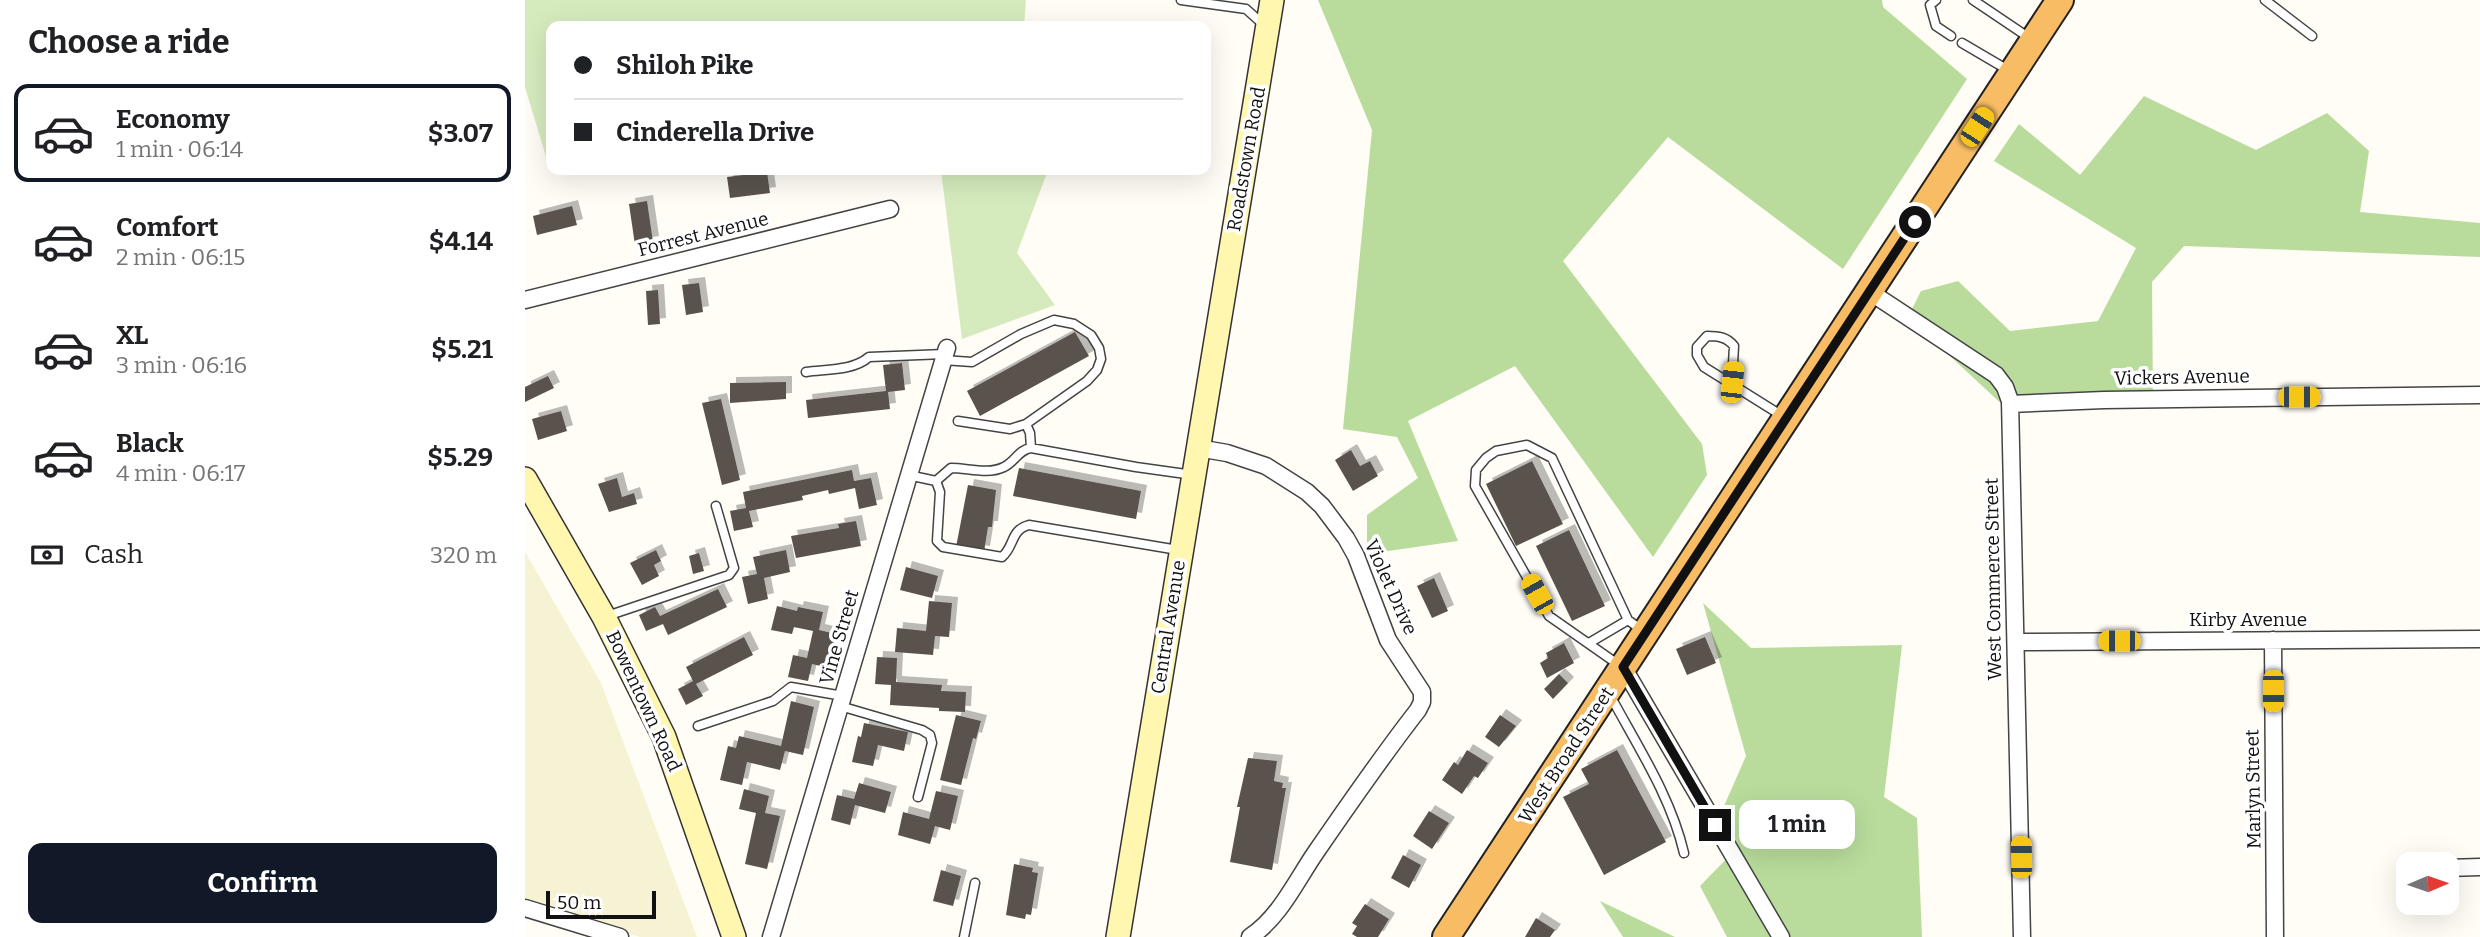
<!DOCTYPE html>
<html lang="en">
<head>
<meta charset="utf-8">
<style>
  :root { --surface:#fff; --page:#f2f2f2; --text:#202124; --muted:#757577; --line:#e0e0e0; --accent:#111827 }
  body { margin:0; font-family:Bitter,serif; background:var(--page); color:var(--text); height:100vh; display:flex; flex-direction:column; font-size:26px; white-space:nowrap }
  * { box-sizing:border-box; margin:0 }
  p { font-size:23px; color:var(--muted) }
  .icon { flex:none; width:38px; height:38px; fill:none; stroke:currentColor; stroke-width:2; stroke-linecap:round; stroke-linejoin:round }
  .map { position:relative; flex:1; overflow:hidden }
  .details { display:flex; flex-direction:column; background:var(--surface); width:525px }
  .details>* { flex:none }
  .top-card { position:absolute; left:21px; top:21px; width:665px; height:154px; border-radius:14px; box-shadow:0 7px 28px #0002; display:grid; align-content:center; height:154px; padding:0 28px; background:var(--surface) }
  .needle { width:46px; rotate:88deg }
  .fabs { position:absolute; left:1871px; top:852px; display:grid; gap:14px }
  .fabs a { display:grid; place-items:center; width:63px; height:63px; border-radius:14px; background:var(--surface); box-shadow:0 7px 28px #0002; font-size:35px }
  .scale { position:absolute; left:21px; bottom:18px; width:110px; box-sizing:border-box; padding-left:7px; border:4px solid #111; border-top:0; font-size:19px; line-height:24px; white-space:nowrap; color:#111; -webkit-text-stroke:5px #fff; paint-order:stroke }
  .end { position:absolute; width:32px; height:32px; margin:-16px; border:9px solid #111; background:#fff; box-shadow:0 0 0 4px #fff }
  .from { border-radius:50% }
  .bubble { position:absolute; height:49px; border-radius:14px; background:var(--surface); box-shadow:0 7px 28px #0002; font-size:23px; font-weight:700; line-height:49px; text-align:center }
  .car { position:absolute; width:21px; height:42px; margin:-21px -10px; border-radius:9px; box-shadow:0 0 5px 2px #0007; background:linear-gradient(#f5c518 24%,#345 0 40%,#f5c518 0 76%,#345 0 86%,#f5c518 0) }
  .top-card b { display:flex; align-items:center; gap:24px; height:66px; font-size:26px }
  .top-card b+b { border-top:2px solid var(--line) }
  .top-card i { width:18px; height:18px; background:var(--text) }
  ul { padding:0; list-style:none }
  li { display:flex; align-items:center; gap:21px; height:98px; margin:0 14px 10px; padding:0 14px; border:4px solid transparent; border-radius:14px }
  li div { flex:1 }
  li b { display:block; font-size:26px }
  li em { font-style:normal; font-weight:700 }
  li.current { border-color:var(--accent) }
  li>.icon { width:63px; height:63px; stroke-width:1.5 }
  h2 { padding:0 28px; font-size:32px; line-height:84px }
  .pay { display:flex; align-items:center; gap:18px; height:77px; padding:0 28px; font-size:26px }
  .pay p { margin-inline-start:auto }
  .cta { display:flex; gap:14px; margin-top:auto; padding:14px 28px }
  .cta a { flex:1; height:80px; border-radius:14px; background:var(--accent); color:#fff; font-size:28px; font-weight:700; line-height:80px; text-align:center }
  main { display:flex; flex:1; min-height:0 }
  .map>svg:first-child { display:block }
  .farmland { fill:#f6f3d4 }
  .green { fill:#d5ebbd }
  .forest { fill:#b9dc9c }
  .building { fill:#5a524d; filter:url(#shadow) }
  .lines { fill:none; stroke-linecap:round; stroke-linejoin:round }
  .service-casing { stroke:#444; stroke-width:11 }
  .minor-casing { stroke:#444; stroke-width:19 }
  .secondary-casing { stroke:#333; stroke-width:26 }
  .trunk-casing { stroke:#222; stroke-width:30 }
  .service { stroke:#fff; stroke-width:8 }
  .minor { stroke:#fff; stroke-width:16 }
  .secondary { stroke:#fff6b0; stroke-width:23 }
  .trunk { stroke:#f7bc64; stroke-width:26 }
  .route { stroke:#111; stroke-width:9 }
  .labels { text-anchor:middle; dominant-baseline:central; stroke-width:7; stroke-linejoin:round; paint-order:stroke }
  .street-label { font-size:19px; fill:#111; stroke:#fff }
</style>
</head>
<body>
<main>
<section class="details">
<h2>Choose a ride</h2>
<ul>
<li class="current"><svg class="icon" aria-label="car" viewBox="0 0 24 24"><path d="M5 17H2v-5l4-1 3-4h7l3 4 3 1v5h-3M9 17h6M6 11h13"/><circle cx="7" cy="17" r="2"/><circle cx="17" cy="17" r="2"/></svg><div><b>Economy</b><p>1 min · 06:14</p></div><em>$3.07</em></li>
<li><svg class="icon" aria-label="car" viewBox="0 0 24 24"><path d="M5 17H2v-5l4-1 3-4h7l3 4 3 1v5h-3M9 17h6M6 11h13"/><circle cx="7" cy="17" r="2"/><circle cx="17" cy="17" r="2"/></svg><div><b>Comfort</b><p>2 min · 06:15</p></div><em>$4.14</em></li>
<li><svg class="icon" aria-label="car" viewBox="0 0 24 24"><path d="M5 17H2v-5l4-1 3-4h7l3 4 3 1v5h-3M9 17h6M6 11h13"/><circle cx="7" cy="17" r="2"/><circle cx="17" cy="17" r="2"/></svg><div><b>XL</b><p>3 min · 06:16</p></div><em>$5.21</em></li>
<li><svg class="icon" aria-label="car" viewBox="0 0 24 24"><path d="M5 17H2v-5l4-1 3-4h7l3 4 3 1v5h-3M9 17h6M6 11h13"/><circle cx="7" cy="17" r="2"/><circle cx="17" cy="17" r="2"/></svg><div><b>Black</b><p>4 min · 06:17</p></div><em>$5.29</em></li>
</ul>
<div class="pay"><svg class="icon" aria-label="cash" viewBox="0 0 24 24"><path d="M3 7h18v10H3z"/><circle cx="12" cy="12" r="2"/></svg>Cash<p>320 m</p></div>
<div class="cta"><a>Confirm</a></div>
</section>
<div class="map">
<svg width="1955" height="937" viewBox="0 0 1955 937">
  <defs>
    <filter id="shadow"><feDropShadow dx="6" dy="-6" stdDeviation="0" flood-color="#0004"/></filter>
  </defs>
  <rect width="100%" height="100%" fill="#fffdf5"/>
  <path class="farmland" d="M0,552l76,131 96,254h-57l-115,-34z"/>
  <path class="green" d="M0,0h501l-2,26h-473v134h-4l-22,-73z
    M416,170h107l-31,83 38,52 -93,34z"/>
  <path class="forest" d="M793,0h564l1,7 84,72 -124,190 -175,-132 -105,124 139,183 5,31 -54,82 -138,-191 -107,55 50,120 -91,13v-39l51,-37 -21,-41 -54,-8 29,-299z
    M1619,96l112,54 71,-37 42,38 -9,61 120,11v34l-296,-11 -32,36 1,122 -146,5 -99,-92 13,-26 37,-10 52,50 88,-10 38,-73 -142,-87 25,-37 61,51z
    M1178,603l48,45 151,-3 -18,152 33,21 5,119h-195l-27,-51 38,-39 -14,-41 22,-50z
    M1075,901l75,36h-52z"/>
  <path class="building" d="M242,172l3,21 -40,5 -3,-21z
    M122,201l6,41 -18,3 -6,-41z
    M47,206l5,19 -40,10 -4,-19z
    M174,283l4,29 -17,3 -4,-30z
    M133,290l2,34 -12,1 -2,-34z
    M550,332l14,24 -109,60 -13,-25z
    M377,363l3,27 -17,2 2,17 -82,9 -2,-18 80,-9 -3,-26z
    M23,376l6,12 -29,14v-15z
    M261,382v17l-56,4v-20z
    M196,399l19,81 -18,5 -20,-82z
    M36,411l6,20 -29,9 -6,-21z
    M826,450l9,16 10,-5 8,15 -25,15 -18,-31z
    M1007,461l31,63 -47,22 -30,-62z
    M494,468l122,23 -5,28 -123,-23z
    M327,470l2,11 17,-3 6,27 -18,4 -4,-21 -26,6 -1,-4 -26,6 1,4 -54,11 4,16 -19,4 -4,-20 16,-3 -3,-16z
    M92,478l5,19 12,-4 3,11 -28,8 -11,-28z
    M443,485l28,5 -4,37h-4l-4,25 -28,-5z
    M331,521l5,25 -65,12 -5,-22 48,-8 -1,-4z
    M1044,530l36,76 -33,15 -36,-75z
    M131,550l5,11 -7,4 5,11 -17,9 -12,-22z
    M261,550l4,22 -26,6 4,21 -20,5 -6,-27 15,-3 -4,-17z
    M174,553l5,18 -11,3 -4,-18z
    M381,567l32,9 -6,22 -32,-8z
    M909,578l14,33 -16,7 -15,-32z
    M193,589l9,18 -59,28 -5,-11 -17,7 -7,-16 16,-8 5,9z
    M404,601l23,2 -3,34 -14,-1 -2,19 -38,-3 2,-24 29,3z
    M252,606l20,5 1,-4 25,5 -4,18 17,4 -7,34 -17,-4 -4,17 -20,-4 5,-22 14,3 6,-27 -19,-4 -2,7 -21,-4z
    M219,637l9,18 -57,29 7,12 -17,9 -8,-16 15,-8 -7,-14z
    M1180,637l11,26 -29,12 -11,-26z
    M1039,643l10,20 -27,15 -7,-15 8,-5 -2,-5z
    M352,657l20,1 -1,24 46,3 -1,6 25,1 -1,20 -26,-1v-3l-49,-3 1,-20 -16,-1z
    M1034,674l9,9 -15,16 -9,-10z
    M266,701l23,6 -11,48 -18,-4 -5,19 -33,-8 -5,23 -22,-5 8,-34 8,2 3,-12 42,10z
    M431,715l25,6 -5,18 -3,-1 -12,47 -21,-5z
    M975,715l16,11 -17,21 -14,-10z
    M339,723l44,9 -4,19 -26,-6 -5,21 -21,-4 6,-26 3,1z
    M942,750l21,13 -10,15 -4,-2 -12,18 -20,-14 12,-18 4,3z
    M1092,750l49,92 -62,33 -41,-78 26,-13 -8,-15z
    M723,758l29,3 -3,20 9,2 -1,5h4l-14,82 -42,-8 10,-55h-3z
    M334,783l32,9 -6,21 -30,-8 -5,20 -19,-5 6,-25 17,4z
    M219,789l25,7 -4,17 15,3 -13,53 -22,-5 11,-51 -17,-4z
    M411,791l22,5 -8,34 -15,-4 -5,18 -32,-9 5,-23 26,7z
    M904,811l20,12 -17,26 -19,-13z
    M878,855l18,10 -12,23 -18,-10z
    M489,864l19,4 -1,4 6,1 -7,42 -5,-1 -1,5 -19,-4z
    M416,870l20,6 -8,30 -20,-5z
    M840,904l24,15 -11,18h-21l-5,-3 5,-8 -5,-3z
    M1011,918l19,12 -5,7h-25z"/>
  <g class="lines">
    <defs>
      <path id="service" d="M656,0l65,9 19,17
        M1411,0l-6,5 6,21 15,10
        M1448,0l58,39
        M1740,0l47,36
        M1437,43l46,27
        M418,360l29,2 49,-28 33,-14 20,4 17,11 8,13 2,11 -4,11 -10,11 -61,43 -16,5 -52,-8
        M281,372c20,-3 47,-1 63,-15l76,-3
        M1207,382l2,-36c-7,-9 -16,-10 -27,-10l-10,11v8l7,12 80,50
        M501,424l4,9 1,15
        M383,475l28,6 15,-13c17,0 37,7 53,-1 11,-5 14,-17 27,-19l105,19 57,8
        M411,481l4,11 -3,49 6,6 59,10c13,-11 8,-27 27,-32l149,25
        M82,616l122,-41 5,-7 -18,-62
        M1064,643l39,-23
        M1094,665l-70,-49 -74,-130 1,-16 10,-12 10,-7 31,-6 25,13 76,162 15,11
        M1086,697c27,50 60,100 73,156
        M315,706l82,24 8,5 2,8 -14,54
        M173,726l75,-25 18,-14 52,9
        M439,937l11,-54"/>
      <path id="minor" d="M1345,292l126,83 9,12 5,14 12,536
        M0,300l365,-91
        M1485,404l94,-4 376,-5
        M673,448l29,5 39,13 41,26 15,14 24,32 10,18 32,84 34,52v10l-4,8c-36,46 -69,94 -102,142 -20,29 -36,65 -66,85
        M1748,640l2,297
        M1491,642l464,-3
        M1098,667l158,270
        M1922,868l33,-1
        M0,908l95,29
        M246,937l176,-589"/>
      <path id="secondary" d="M0,479l79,138 60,120 70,200
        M593,937l154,-937"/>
      <path id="trunk" d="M921,937l614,-937"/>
    </defs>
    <use href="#service" class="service-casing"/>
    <use href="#minor" class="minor-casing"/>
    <use href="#secondary" class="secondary-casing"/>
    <use href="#trunk" class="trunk-casing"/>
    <use href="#service" class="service"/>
    <use href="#minor" class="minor"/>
    <use href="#secondary" class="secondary"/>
    <use href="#trunk" class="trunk"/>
  </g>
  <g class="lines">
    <path class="route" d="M1190,825l-92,-158 292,-445"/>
  </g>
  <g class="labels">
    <g class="street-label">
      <text transform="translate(721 159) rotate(-80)">Roadstown Road</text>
      <text transform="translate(178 234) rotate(-14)">Forrest Avenue</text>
      <text transform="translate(1657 377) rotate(-1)">Vickers Avenue</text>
      <text transform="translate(1468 579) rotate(-91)">West Commerce Street</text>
      <text transform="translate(866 587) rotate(66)">Violet Drive</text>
      <text x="1723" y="619">Kirby Avenue</text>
      <text transform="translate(643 627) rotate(-81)">Central Avenue</text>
      <text transform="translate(314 637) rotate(-74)">Vine Street</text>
      <text transform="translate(119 701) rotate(65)">Bowentown Road</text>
      <text transform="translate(1041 755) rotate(-57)">West Broad Street</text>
      <text transform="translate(1728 789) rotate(-91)">Marlyn Street</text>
    </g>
  </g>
</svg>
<div class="fabs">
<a><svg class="needle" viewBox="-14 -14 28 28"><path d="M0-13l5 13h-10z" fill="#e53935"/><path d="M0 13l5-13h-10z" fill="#757577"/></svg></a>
</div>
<div class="scale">50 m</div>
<i class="end from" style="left:1390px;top:222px"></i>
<i class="end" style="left:1190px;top:825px"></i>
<div class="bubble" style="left:1214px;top:800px;width:116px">1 min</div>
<i class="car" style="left:1452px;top:127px;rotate:33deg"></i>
<i class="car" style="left:1207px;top:382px;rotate:6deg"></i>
<i class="car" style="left:1774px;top:397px;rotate:90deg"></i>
<i class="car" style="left:1012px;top:594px;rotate:331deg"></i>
<i class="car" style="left:1594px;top:641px;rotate:270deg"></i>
<i class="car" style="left:1748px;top:691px;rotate:180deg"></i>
<i class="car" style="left:1496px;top:857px;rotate:359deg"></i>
<div class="top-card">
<b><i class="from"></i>Shiloh Pike</b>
<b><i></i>Cinderella Drive</b>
</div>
</div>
</main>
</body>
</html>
